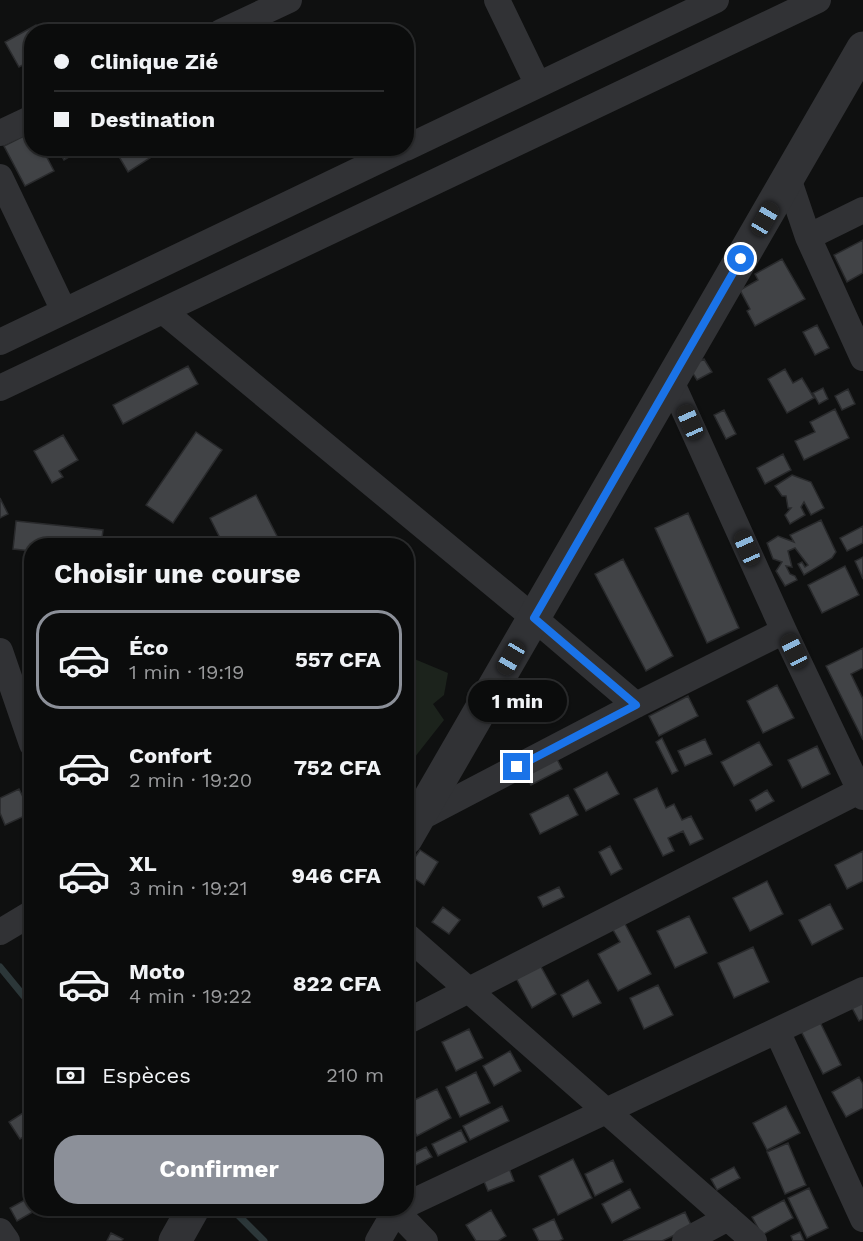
<!DOCTYPE html>
<html lang="fr">
<head>
<meta charset="utf-8">
<style>
  :root { --surface:#0b0c0c; --page:#191a1a; --text:#f1f3f6; --muted:#9a9b9d; --line:#2b2c2d; --accent:#8c9099 }
  body { margin:0; font-family:"Work Sans",sans-serif; background:var(--page); color:var(--text); height:100vh; display:flex; flex-direction:column; font-size:22px; white-space:nowrap }
  * { box-sizing:border-box; margin:0 }
  p { font-size:20px; color:var(--muted) }
  .icon { flex:none; width:33px; height:33px; fill:none; stroke:currentColor; stroke-width:2; stroke-linecap:round; stroke-linejoin:round }
  .map { position:relative; flex:1; overflow:hidden }
  .sheet { position:absolute; left:24px; top:538px; width:390px; height:678px; display:flex; flex-direction:column; background:var(--surface); border-radius:24px; box-shadow:0 2px 4px #0004,0 0 0 2px var(--line) }
  .sheet>* { flex:none }
  .hud { position:absolute; left:24px; top:24px; width:390px; height:132px; border-radius:24px; box-shadow:0 2px 4px #0004,0 0 0 2px var(--line); display:grid; align-content:center; height:132px; padding:0 30px; background:var(--surface) }
  .end { position:absolute; width:27px; height:27px; margin:-14px; border:8px solid #1a73e8; background:#fff; box-shadow:0 0 0 3px #fff }
  .from { border-radius:50% }
  .bubble { position:absolute; height:42px; border-radius:21px; background:var(--surface); box-shadow:0 2px 4px #0004,0 0 0 2px var(--line); font-size:20px; font-weight:700; line-height:42px; text-align:center }
  .car { position:absolute; width:18px; height:36px; margin:-18px -9px; border-radius:8px; box-shadow:0 0 4px 2px #0007; background:linear-gradient(#222 24%,#8ab4d8 0 40%,#222 0 76%,#8ab4d8 0 86%,#222 0) }
  .hud b { display:flex; align-items:center; gap:21px; height:57px; font-size:22px }
  .hud b+b { border-top:2px solid var(--line) }
  .hud i { width:15px; height:15px; background:var(--text) }
  ul { padding:0; list-style:none }
  li { display:flex; align-items:center; gap:18px; height:99px; margin:0 12px 9px; padding:0 18px; border:3px solid transparent; border-radius:24px }
  li div { flex:1 }
  li b { display:block; font-size:22px }
  li em { font-style:normal; font-weight:700 }
  li.on { border-color:var(--accent) }
  li>.icon { width:54px; height:54px; stroke-width:1.5 }
  h2 { padding:0 30px; font-size:27px; line-height:72px }
  .pay { display:flex; align-items:center; gap:15px; height:66px; padding:0 30px; font-size:22px }
  .pay p { margin-inline-start:auto }
  .action { display:flex; gap:12px; margin-top:auto; padding:12px 30px }
  .action a { flex:1; height:69px; border-radius:24px; background:var(--accent); color:#fff; font-size:24px; font-weight:700; line-height:69px; text-align:center }
  .map>svg:first-child { display:block }
  .green { fill:#1c231c }
  .lines { fill:none; stroke-linecap:round; stroke-linejoin:round }
  .stream { stroke:#2c3739; stroke-width:7 }
  .building { fill:#414346; stroke:#292a2c; stroke-width:1.5 }
  .minor { stroke:#313235; stroke-width:26 }
  .tertiary { stroke:#313235; stroke-width:33 }
  .route { stroke:#1a73e8; stroke-width:8 }
</style>
</head>
<body>
<div class="map">
<svg width="863" height="1241" viewBox="0 0 863 1241">
  <rect width="100%" height="100%" fill="#0f1010"/>
  <path class="green" d="M406,658h6l36,15 -4,22 -11,9 11,16 -37,47z"/>
  <g class="lines">
    <path class="stream" d="M0,967l32,39
      M232,1209l32,32"/>
  </g>
  <path class="building" d="M36,25l3,7h-7v28l-13,7 -14,-25z
    M32,132v16h10l12,23 -29,15 -21,-40z
    M57,148h27l-20,12z
    M114,148h35l4,8 -25,16z
    M863,240v33l-16,9 -13,-27z
    M782,259l23,40 -50,27 -8,-15 3,-2 -10,-19 18,-10 -3,-6z
    M817,325l12,23 -14,7 -12,-23z
    M704,359l8,13 -15,8 -8,-13z
    M188,366l10,18 -75,40 -10,-19z
    M785,369l8,14 9,-5 12,20 -27,15 -19,-34z
    M823,388l5,11 -9,5 -6,-11z
    M848,389l7,15 -13,6 -7,-14z
    M835,409l14,29 -45,22 -9,-19 20,-9 -5,-10z
    M724,410l12,24 -10,5 -12,-24z
    M196,432l26,18 -49,73 -27,-18z
    M63,435l15,25 -19,11 4,6 -11,6 -18,-32z
    M783,454l8,16 -26,14 -8,-16z
    M792,475l19,7 13,26 -13,7 -7,-13 -3,5 4,8 -15,9 -5,-9 6,-7h-3l-2,-12h-4l-7,-10z
    M256,495l26,51h-58l-14,-28z
    M0,498l8,16 -8,4z
    M688,513l51,115 -32,15 -52,-115z
    M821,520l15,32 -4,6 -28,17 -6,-11 4,-2 3,5 3,-2 -13,-17 -7,3 4,16 -6,-1 4,8 5,2 2,4 -12,6 -9,-15 6,-9 -9,-3 -6,-16 11,-7 16,6 -4,-7z
    M16,521l87,9 -2,16h-69v5l-19,-2z
    M863,526v17l-16,8 -7,-13z
    M863,557v22l-8,-18z
    M623,559l50,97 -27,15 -51,-97z
    M845,566l14,29 -37,18 -14,-28z
    M863,648v20l-12,6 12,25v41l-37,-74z
    M777,685l17,33 -31,15 -16,-32z
    M688,696l10,20 -39,20 -10,-20z
    M662,738l16,33 -6,3 -16,-32z
    M705,739l7,15 -27,12 -7,-15z
    M759,742l13,23 -38,21 -13,-24z
    M817,746l13,28 -28,14 -14,-28z
    M555,755l7,14 -31,16 -7,-14z
    M607,772l12,22 -33,17 -12,-22z
    M657,788l9,20 8,-4 8,16 9,-4 12,23 -13,6 -7,-14 -15,7 6,13 -11,5 -29,-57z
    M19,789l12,24 -26,12 -5,-12v-15z
    M767,790l7,11 -18,10 -6,-11z
    M568,795l10,20 -38,19 -10,-20z
    M610,846l12,23 -11,6 -12,-23z
    M420,850l18,12 -14,23 -18,-12v-3z
    M863,851v30l-16,8 -12,-24z
    M767,881l16,33 -33,17 -17,-33z
    M559,887l5,10 -21,10 -5,-10z
    M830,904l13,25 -31,16 -13,-25z
    M443,907l17,13 -11,14 -17,-12z
    M689,916l18,37 -32,15 -18,-37z
    M624,922l27,52 -33,17 -20,-37 22,-12 -8,-14z
    M753,947l16,35 -35,16 -16,-35z
    M540,965l16,29 -24,14 -16,-30z
    M588,980l13,23 -28,14 -12,-22z
    M658,985l15,30 -29,14 -14,-31z
    M863,994v25l-4,2 -10,-19z
    M820,1022l21,43 -18,9 -22,-43z
    M469,1029l14,29 -27,13 -14,-29z
    M510,1051l11,20 -27,15 -11,-20z
    M476,1072l14,31 -30,14 -14,-30z
    M859,1077l4,7v24l-17,9 -14,-25z
    M437,1089l14,29 -34,18 -11,-21v-11z
    M502,1106l7,15 -39,19 -7,-14z
    M786,1106l14,27 -33,17 -14,-27z
    M26,1111l6,8v13l-12,7 -11,-17z
    M461,1130l6,12 -29,14 -6,-12z
    M788,1143l18,42 -21,9 -18,-42z
    M426,1147l6,10 -26,13v-13z
    M573,1159l19,39 -34,17 -19,-39z
    M613,1160l10,22 -28,14 -10,-22z
    M734,1167l6,11 -23,12 -6,-11z
    M509,1168l5,13 -26,10 -5,-12z
    M809,1188l19,40 -21,10 -19,-40z
    M630,1189l10,19 -28,15 -10,-19z
    M32,1196v13h6l-21,12 -7,-13z
    M784,1200l9,18 -31,17 -10,-18z
    M491,1210l15,26 -8,5h-22l-10,-16z
    M685,1212l7,15 -30,14h-39z
    M554,1219l9,20 -4,2h-20l-6,-12z
    M800,1232l4,9h-11l-2,-5z
    M111,1233l12,6 -2,2h-14z"/>
  <g class="lines">
    <path class="minor" d="M497,0l41,85
      M221,32l68,-32
      M0,133l32,-15
      M406,148l310,-148
      M0,177l64,134
      M788,178l20,59 55,121
      M808,237l55,-27
      M163,311l371,307 102,87
      M0,342l405,-194
      M671,381l113,250 79,166
      M0,388l818,-388
      M0,651l32,93
      M418,819l218,-114 148,-74
      M0,932l32,-19
      M406,935l348,306
      M406,1022l457,-233
      M777,1031l86,188
      M406,1205l457,-215
      M394,1209l31,32
      M0,1231l7,10
      M378,1241l18,-31 3,-1
      M685,1241l43,-23"/>
    <path class="tertiary" d="M406,839l457,-791
      M175,1241l18,-32"/>
  </g>
  <g class="lines">
    <path class="route" d="M517,767l119,-62 -102,-87 207,-359"/>
  </g>
</svg>
<i class="end from" style="left:741px;top:259px"></i>
<i class="end" style="left:517px;top:767px"></i>
<div class="bubble" style="left:468px;top:680px;width:99px">1 min</div>
<i class="car" style="left:765px;top:219px;rotate:30deg"></i>
<i class="car" style="left:690px;top:422px;rotate:336deg"></i>
<i class="car" style="left:747px;top:548px;rotate:336deg"></i>
<i class="car" style="left:794px;top:651px;rotate:334deg"></i>
<i class="car" style="left:511px;top:658px;rotate:210deg"></i>
<div class="hud">
<b><i class="from"></i>Clinique Zié</b>
<b><i></i>Destination</b>
</div>
<section class="sheet">
<h2>Choisir une course</h2>
<ul>
<li class="on"><svg class="icon" aria-label="car" viewBox="0 0 24 24"><path d="M5 17H2v-5l4-1 3-4h7l3 4 3 1v5h-3M9 17h6M6 11h13"/><circle cx="7" cy="17" r="2"/><circle cx="17" cy="17" r="2"/></svg><div><b>Éco</b><p>1 min · 19:19</p></div><em>557 CFA</em></li>
<li><svg class="icon" aria-label="car" viewBox="0 0 24 24"><path d="M5 17H2v-5l4-1 3-4h7l3 4 3 1v5h-3M9 17h6M6 11h13"/><circle cx="7" cy="17" r="2"/><circle cx="17" cy="17" r="2"/></svg><div><b>Confort</b><p>2 min · 19:20</p></div><em>752 CFA</em></li>
<li><svg class="icon" aria-label="car" viewBox="0 0 24 24"><path d="M5 17H2v-5l4-1 3-4h7l3 4 3 1v5h-3M9 17h6M6 11h13"/><circle cx="7" cy="17" r="2"/><circle cx="17" cy="17" r="2"/></svg><div><b>XL</b><p>3 min · 19:21</p></div><em>946 CFA</em></li>
<li><svg class="icon" aria-label="car" viewBox="0 0 24 24"><path d="M5 17H2v-5l4-1 3-4h7l3 4 3 1v5h-3M9 17h6M6 11h13"/><circle cx="7" cy="17" r="2"/><circle cx="17" cy="17" r="2"/></svg><div><b>Moto</b><p>4 min · 19:22</p></div><em>822 CFA</em></li>
</ul>
<div class="pay"><svg class="icon" aria-label="cash" viewBox="0 0 24 24"><path d="M3 7h18v10H3z"/><circle cx="12" cy="12" r="2"/></svg>Espèces<p>210 m</p></div>
<div class="action"><a>Confirmer</a></div>
</section>
</div>
</body>
</html>
